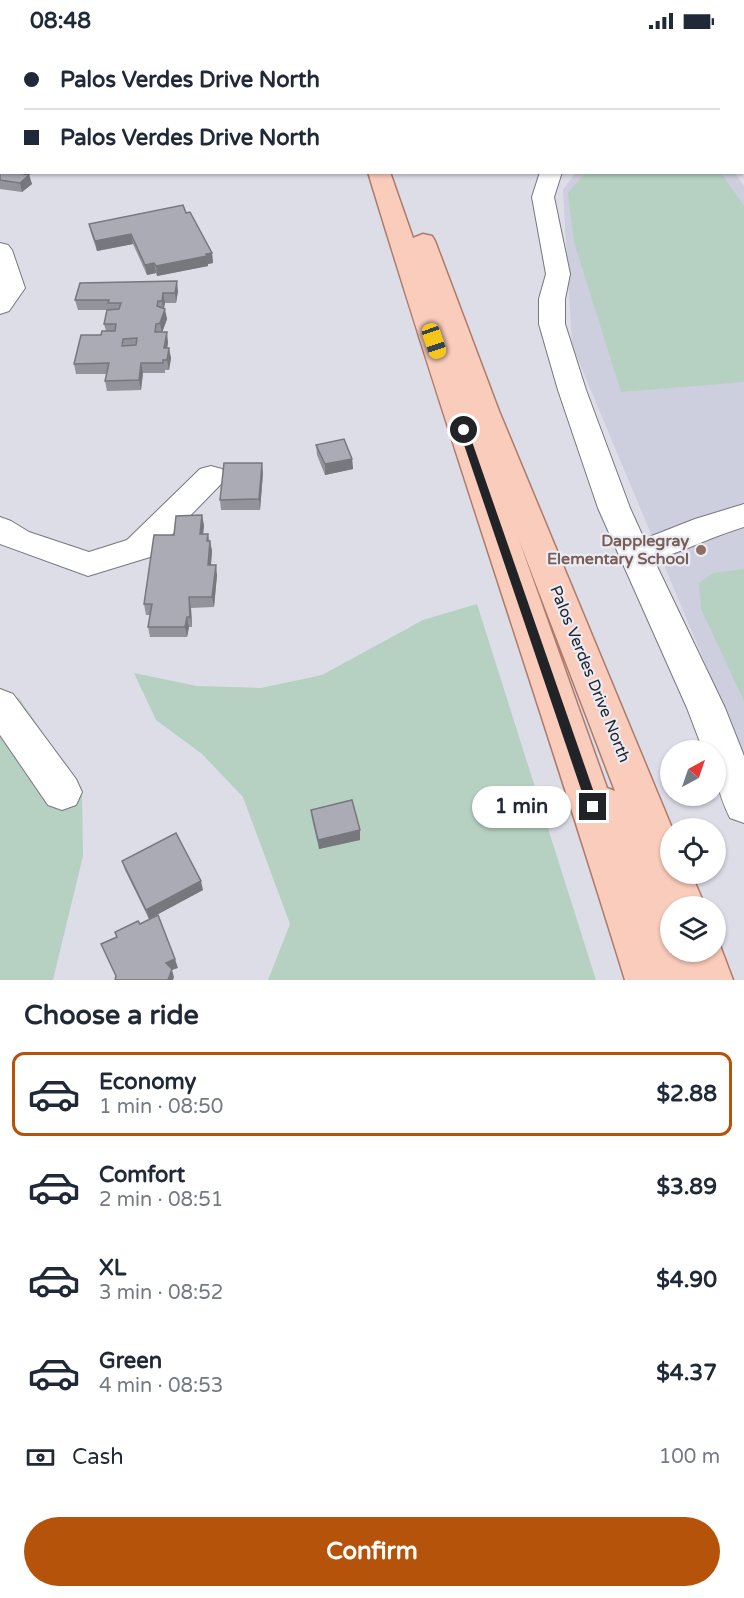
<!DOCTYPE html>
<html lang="en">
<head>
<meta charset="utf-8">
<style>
  :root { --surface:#fff; --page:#f6f6f7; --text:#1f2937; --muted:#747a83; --line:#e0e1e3; --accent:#b45309 }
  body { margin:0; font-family:"Varela Round",sans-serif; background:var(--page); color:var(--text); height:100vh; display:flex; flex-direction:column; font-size:22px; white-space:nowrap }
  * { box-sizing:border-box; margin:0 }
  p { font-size:20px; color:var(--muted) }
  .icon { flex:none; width:33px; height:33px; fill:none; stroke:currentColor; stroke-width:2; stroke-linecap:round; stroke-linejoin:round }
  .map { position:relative; height:938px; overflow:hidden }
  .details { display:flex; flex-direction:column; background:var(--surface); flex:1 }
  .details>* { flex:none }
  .banner { position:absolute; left:0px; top:0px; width:744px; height:132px; box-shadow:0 2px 4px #0004; display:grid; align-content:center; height:132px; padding:0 24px; background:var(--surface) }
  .needle { width:39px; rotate:40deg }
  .buttons { position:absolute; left:660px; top:698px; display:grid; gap:12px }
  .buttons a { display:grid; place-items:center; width:66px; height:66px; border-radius:50%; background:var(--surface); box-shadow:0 2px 4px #0004; font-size:30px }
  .end { position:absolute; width:27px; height:27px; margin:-14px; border:8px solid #222326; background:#fff; box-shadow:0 0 0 3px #fff }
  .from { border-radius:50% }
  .bubble { position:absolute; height:42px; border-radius:21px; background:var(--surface); box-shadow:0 2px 4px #0004; font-size:20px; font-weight:700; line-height:42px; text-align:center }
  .car { position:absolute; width:18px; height:36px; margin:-18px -9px; border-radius:8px; box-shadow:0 0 4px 2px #0007; background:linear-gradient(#f5c518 24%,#345 0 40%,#f5c518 0 76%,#345 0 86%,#f5c518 0) }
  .banner b { display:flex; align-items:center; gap:21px; height:57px; font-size:22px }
  .banner b+b { border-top:2px solid var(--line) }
  .banner i { width:15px; height:15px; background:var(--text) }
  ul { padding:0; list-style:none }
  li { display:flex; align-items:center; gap:18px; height:84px; margin:0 12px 9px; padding:0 12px; border:3px solid transparent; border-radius:12px }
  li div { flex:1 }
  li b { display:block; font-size:22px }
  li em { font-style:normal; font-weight:700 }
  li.selected { border-color:var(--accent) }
  li>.icon { width:54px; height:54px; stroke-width:1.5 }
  h2 { padding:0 24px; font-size:27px; line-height:72px }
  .pay { display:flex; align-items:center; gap:15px; height:66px; padding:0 24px; font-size:22px }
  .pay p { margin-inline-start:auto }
  .primary-button { display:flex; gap:12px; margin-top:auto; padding:12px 24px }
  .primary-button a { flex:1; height:69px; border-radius:36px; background:var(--accent); color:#fff; font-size:24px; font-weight:700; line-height:69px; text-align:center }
  .status { display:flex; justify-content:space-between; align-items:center; height:42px; padding:0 30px; background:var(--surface); direction:ltr }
  .status svg { height:16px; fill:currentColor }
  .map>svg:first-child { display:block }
  .built { fill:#cdcede }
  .green { fill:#b6d1c2 }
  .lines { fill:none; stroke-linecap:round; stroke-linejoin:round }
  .minor-casing { stroke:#76777f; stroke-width:2 }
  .major-casing { stroke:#ac7b6b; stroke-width:3 }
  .minor { fill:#fff; fill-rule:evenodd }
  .major { fill:#faccbc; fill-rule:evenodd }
  .wall { fill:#92939b }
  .shaded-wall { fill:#77787e }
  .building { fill:#aaabb4; stroke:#77787e; stroke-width:1.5; fill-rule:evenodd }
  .route { fill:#222326 }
  .education-dot { fill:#8d6e63; stroke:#eaebf4; stroke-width:2 }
  .labels { text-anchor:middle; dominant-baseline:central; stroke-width:4.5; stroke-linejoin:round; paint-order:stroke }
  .education-label { font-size:16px; font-weight:bold; fill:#785e54; stroke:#eaebf4; text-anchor:end }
  .street-label { font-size:16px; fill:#222326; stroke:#eaebf4 }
</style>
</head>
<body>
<div class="status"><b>08:48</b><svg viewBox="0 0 49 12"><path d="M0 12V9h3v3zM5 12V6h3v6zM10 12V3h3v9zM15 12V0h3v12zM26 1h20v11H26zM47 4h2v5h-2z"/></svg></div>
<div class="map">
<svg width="744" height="938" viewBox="0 0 744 938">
  <rect width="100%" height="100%" fill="#dcdde7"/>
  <path class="built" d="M576,130l159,1 9,13v570l-172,-411 -9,-155z"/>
  <path class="green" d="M586,130l135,1 23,33v176l-123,10 -47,-150 -6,-49z
    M744,527v132l-43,-92 -2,-26 14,-10z
    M477,562l119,376h-328l22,-56 -47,-127 -41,-43 -46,-34 -22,-47 63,13 64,2 61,-13 101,-55z
    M0,650l19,6 63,92 1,66 -30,124h-53z"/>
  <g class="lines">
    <defs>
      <path id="minor" d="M742,81h2v12h-2z
        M540,130h22l-8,25 16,77 -5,25v25l21,66 44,118 14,31 51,-20 49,-15v23c-31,9 -59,24 -90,33l71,148 19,48v67l-14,-5c-13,-27 -14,-39 -14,-68h-13l-16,-42 -89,-200 -40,-118 -19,-66v-25l7,-25 -14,-77z
        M0,201l8,2 4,5 13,38 -16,23 -9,3z
        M211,424l11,3 4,7 -4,7 -72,74 -62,19 -88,-32v-27l11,4 18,11 60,20 38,-12 73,-71z
        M0,647l13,5 63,85 6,13 -6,13 -14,5 -14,-5 -48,-70z"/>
      <path id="major" d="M319,0h18l1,2h-19z
        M368,130h22l23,66 10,-4 9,2 3,5 64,170 173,417 -2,45h21l14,33h-35v45h46v-16l17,45h-108c-83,-270 -175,-537 -257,-808zM519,498l96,251 -8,-3z"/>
    </defs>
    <use href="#minor" class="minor-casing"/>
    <use href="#major" class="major-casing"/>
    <use href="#minor" class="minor"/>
    <use href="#major" class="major"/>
  </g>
  <path class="wall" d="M0,128l29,5 3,9 -10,8 -22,-3z
    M186,171l26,40 1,10 -5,1v2l-51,10 -1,-3 -9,2 -14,-31 -36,7 -6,-18 -2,-9z
    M178,249l-2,12h-11l-1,6 3,10 -5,13 6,10 -1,6 4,10 -2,12h-4v3h-22l-2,17 -34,1 -2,-10 2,-7h-31l-2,-10 32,-33 -2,-7 3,-14h-29l-3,-10z
    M316,403l36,14 1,10 -28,6 -8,-20z
    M263,431l-3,37h-39l-1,-10z
    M204,483l-1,9h5l4,17 -1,14 6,10 -3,32 -23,1 1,19h-3l-2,10h-37l-2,-10 2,-12h-4l-2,-11 30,-69z
    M311,768l49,20v10l-41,9 -7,-30z
    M122,819l81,29 -54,29 -24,-49z"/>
  <path class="shaded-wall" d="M29,133l3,9 -10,8 -2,-9z
    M131,192l2,10 -36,7 -2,-10z
    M212,211l1,10 -5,1v2l-51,10 -1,-10z
    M154,221l2,10 -9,2 -2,-10z
    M177,239l1,10 -2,12 -1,-10z
    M163,251l2,10 -2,8 -1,-10z
    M165,267l2,10 -5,14 -2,-10z
    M167,290l1,10 -2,16 -2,-10z
    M169,306l2,10 -2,12 -2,-10z
    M141,321l2,10 -2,17 -2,-10z
    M352,417l1,10 -28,6v-11z
    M262,421l1,10 -3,37 -1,-11z
    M202,473l2,10 -2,19 -2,-10z
    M210,499l2,10 -2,24 -2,-10z
    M216,523l1,10 -3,32 -2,-10z
    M189,555l2,11 1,19 -2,-10z
    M187,575l2,10 -2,10 -2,-10z
    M360,788v10l-41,9 -1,-9z
    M201,839l2,9 -54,29 -3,-9z
    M175,917l3,9 -6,2 2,7 -1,3h-5l-2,-17z"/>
  <path class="building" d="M0,128h2v2h14l13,3 -9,8 -20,-3z
    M183,163l3,8 4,-1 22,41 -6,1 1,2 -51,10 -2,-3 -9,2 -14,-31 -36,7 -6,-17z
    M177,239l-2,12h-12l-1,8h-4l-1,5 8,3 -5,14 -4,1 -1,8h12l-3,16h5l-2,12h-4v3h-22l-2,17 -34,1 4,-18 -35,1 7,-29h20l1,-4h13l1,-7h-12l3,-14 12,-1 2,-6h-13l1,-3h-34l5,-17zM137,296l-1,7 -14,1 1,-7z
    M344,397l8,20 -27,5 -9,-19z
    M224,421h38l-3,36 -39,1z
    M202,473l-2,19h8l-1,7h3l-2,24h8l-4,32h-23l1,20h-3l-2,10h-37l4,-23h-8l10,-69h20l2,-19z
    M352,758l8,30 -42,10 -7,-30z
    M176,791l25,48 -55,29 -24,-49z
    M158,873l17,44 -9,4 6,6 -4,11h-53l1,-4 -15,-32 16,-7 -2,-5 23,-11 2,3z"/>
  <path class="route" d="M464,385l4,3 131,377 -6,6 -6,-6 -128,-377z"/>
  <circle class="education-dot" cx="701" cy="508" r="6"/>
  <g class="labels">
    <g class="education-label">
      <text x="689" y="499">Dapplegray<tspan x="689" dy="18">Elementary School</tspan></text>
    </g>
    <g class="street-label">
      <text transform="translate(590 632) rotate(68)">Palos Verdes Drive North</text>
    </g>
  </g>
</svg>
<div class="buttons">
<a><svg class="needle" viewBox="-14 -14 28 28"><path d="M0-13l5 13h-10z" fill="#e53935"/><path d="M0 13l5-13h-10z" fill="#747a83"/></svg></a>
<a><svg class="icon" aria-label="locate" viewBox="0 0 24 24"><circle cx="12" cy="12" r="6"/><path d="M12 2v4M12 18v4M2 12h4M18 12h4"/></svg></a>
<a><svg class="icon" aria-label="layers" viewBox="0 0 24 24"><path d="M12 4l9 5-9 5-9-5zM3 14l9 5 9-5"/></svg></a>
</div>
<i class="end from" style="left:464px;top:388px"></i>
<i class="end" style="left:593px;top:765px"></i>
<div class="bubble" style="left:472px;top:744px;width:99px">1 min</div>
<i class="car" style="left:434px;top:299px;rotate:161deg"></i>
<div class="banner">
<b><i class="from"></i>Palos Verdes Drive North</b>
<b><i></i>Palos Verdes Drive North</b>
</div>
</div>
<section class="details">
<h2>Choose a ride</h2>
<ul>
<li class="selected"><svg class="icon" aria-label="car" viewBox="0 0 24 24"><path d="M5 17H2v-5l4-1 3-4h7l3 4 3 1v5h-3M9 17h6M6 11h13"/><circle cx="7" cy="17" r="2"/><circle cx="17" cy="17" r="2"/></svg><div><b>Economy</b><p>1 min · 08:50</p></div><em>$2.88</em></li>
<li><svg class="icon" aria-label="car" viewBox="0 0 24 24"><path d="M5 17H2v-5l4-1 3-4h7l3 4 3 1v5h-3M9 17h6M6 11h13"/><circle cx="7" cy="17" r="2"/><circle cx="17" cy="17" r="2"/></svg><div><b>Comfort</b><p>2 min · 08:51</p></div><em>$3.89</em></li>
<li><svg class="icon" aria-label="car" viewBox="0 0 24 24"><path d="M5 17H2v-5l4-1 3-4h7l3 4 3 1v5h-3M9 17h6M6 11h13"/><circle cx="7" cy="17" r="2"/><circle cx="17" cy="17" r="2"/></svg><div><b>XL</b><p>3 min · 08:52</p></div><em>$4.90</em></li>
<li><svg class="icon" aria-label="car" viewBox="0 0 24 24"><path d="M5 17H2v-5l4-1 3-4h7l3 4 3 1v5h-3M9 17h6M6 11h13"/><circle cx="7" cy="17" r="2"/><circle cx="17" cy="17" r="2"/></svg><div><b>Green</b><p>4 min · 08:53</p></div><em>$4.37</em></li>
</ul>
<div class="pay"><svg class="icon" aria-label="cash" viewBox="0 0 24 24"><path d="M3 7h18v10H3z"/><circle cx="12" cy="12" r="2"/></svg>Cash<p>100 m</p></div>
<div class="primary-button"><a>Confirm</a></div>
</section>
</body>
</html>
